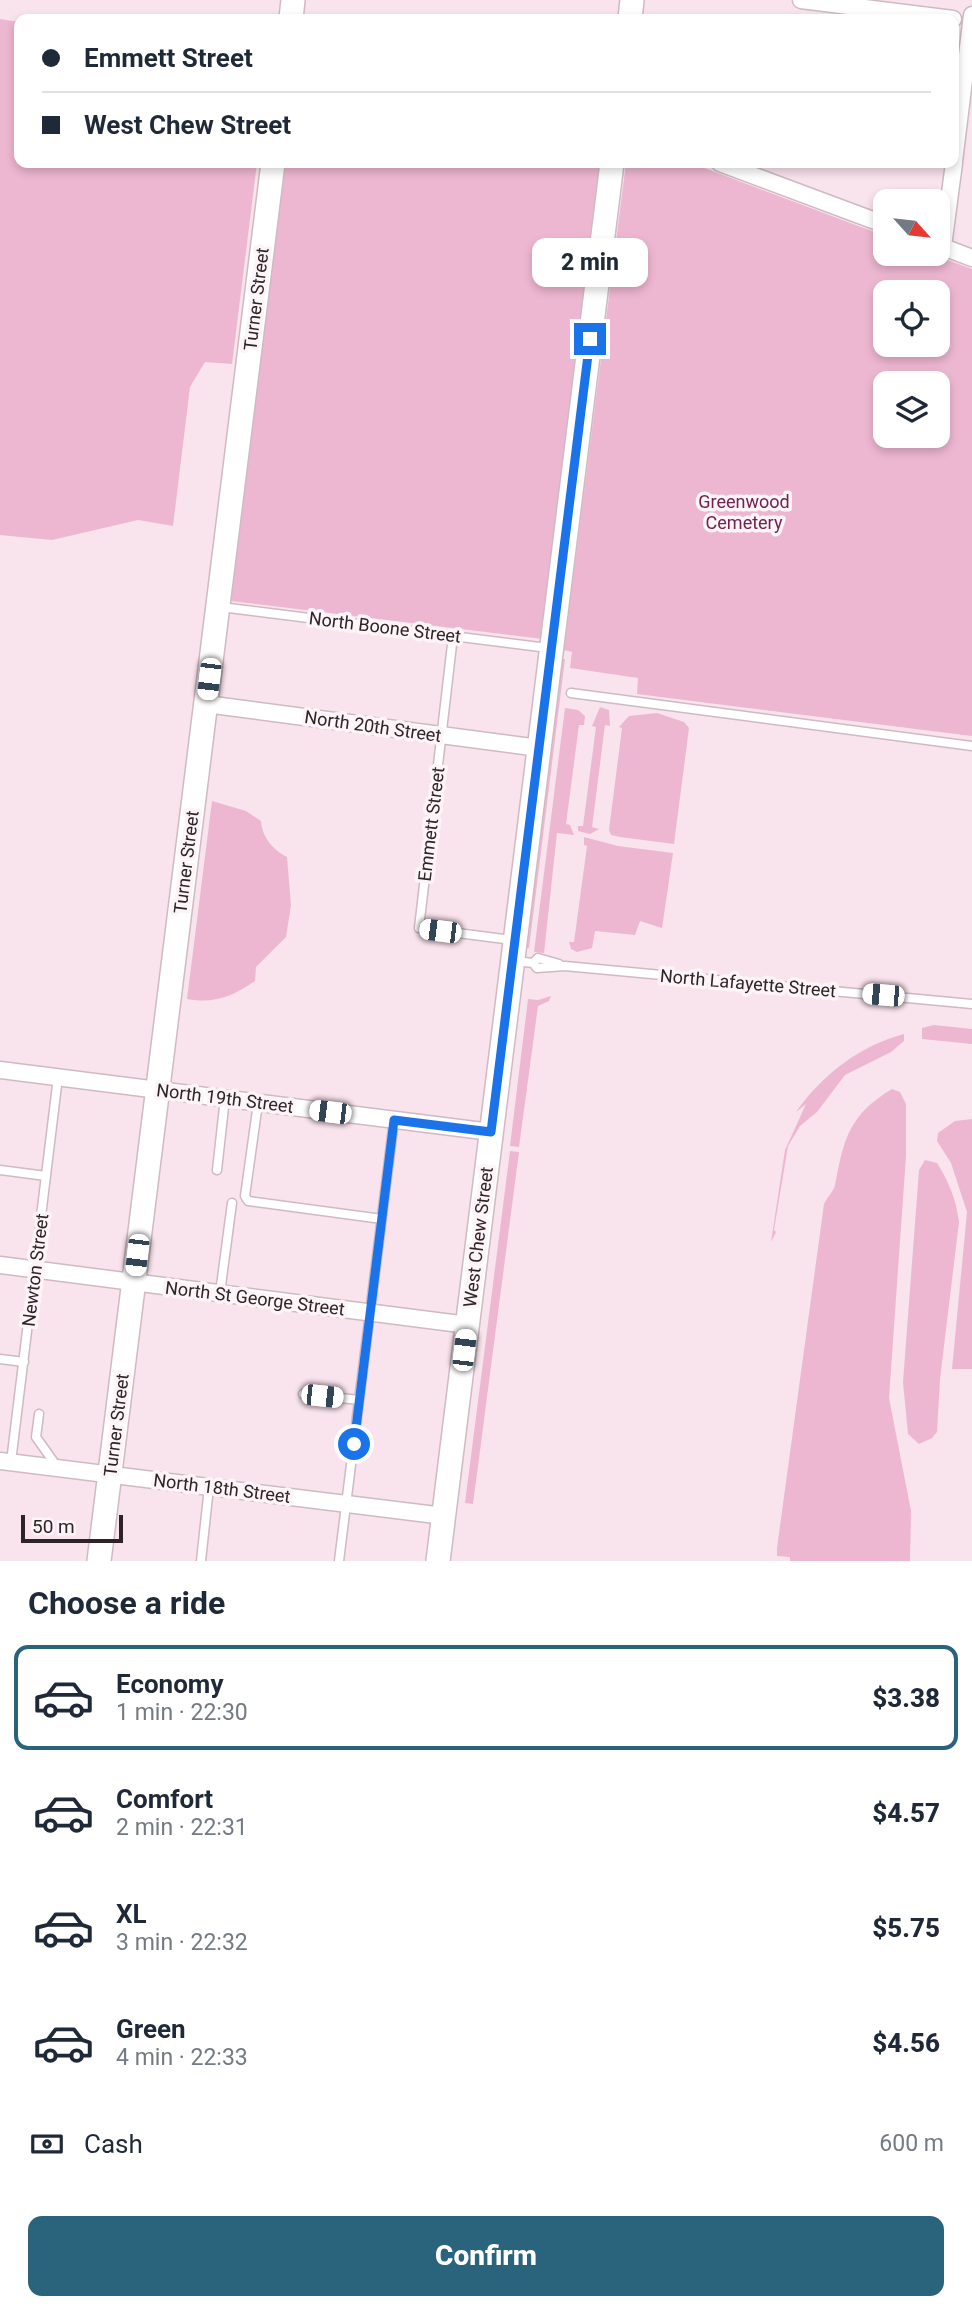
<!DOCTYPE html>
<html lang="en">
<head>
<meta charset="utf-8">
<style>
  :root { --surface:#fff; --page:#f6f6f7; --text:#1f2937; --muted:#747a83; --line:#e0e1e3; --accent:#29637c }
  body { margin:0; font-family:Roboto,sans-serif; background:var(--page); color:var(--text); height:100vh; display:flex; flex-direction:column; font-size:26px; white-space:nowrap }
  * { box-sizing:border-box; margin:0 }
  p { font-size:23px; color:var(--muted) }
  .icon { flex:none; width:38px; height:38px; fill:none; stroke:currentColor; stroke-width:2; stroke-linecap:round; stroke-linejoin:round }
  .map { position:relative; height:1561px; overflow:hidden }
  .drawer { display:flex; flex-direction:column; background:var(--surface); flex:1 }
  .drawer>* { flex:none }
  .banner { position:absolute; left:14px; top:14px; width:945px; height:154px; border-radius:14px; box-shadow:0 4px 10px #0003; display:grid; align-content:center; height:154px; padding:0 28px; background:var(--surface) }
  .needle { width:46px; rotate:117deg }
  .fabs { position:absolute; left:873px; top:189px; display:grid; gap:14px }
  .fabs a { display:grid; place-items:center; width:77px; height:77px; border-radius:14px; background:var(--surface); box-shadow:0 4px 10px #0003; font-size:35px }
  .scale { position:absolute; left:21px; bottom:18px; width:102px; box-sizing:border-box; padding-left:7px; border:4px solid #2c2427; border-top:0; font-size:19px; line-height:24px; white-space:nowrap; color:#2c2427; -webkit-text-stroke:5px #fdf4f8; paint-order:stroke }
  .end { position:absolute; width:32px; height:32px; margin:-16px; border:9px solid #1a73e8; background:#fff; box-shadow:0 0 0 4px #fff }
  .from { border-radius:50% }
  .bubble { position:absolute; height:49px; border-radius:14px; background:var(--surface); box-shadow:0 4px 10px #0003; font-size:23px; font-weight:800; line-height:49px; text-align:center }
  .car { position:absolute; width:21px; height:42px; margin:-21px -10px; border-radius:9px; box-shadow:0 0 5px 2px #0007; background:linear-gradient(#fff 24%,#345 0 40%,#fff 0 76%,#345 0 86%,#fff 0) }
  .banner b { display:flex; align-items:center; gap:24px; height:66px; font-size:26px }
  .banner b+b { border-top:2px solid var(--line) }
  .banner i { width:18px; height:18px; background:var(--text) }
  ul { padding:0; list-style:none }
  li { display:flex; align-items:center; gap:21px; height:105px; margin:0 14px 10px; padding:0 14px; border:4px solid transparent; border-radius:14px }
  li div { flex:1 }
  li b { display:block; font-size:26px }
  li em { font-style:normal; font-weight:800 }
  li.on { border-color:var(--accent) }
  li>.icon { width:63px; height:63px; stroke-width:1.5 }
  h2 { padding:0 28px; font-size:32px; line-height:84px }
  .pay { display:flex; align-items:center; gap:18px; height:77px; padding:0 28px; font-size:26px }
  .pay p { margin-inline-start:auto }
  .cta { display:flex; gap:14px; margin-top:auto; padding:14px 28px }
  .cta a { flex:1; height:80px; border-radius:14px; background:var(--accent); color:#fff; font-size:28px; font-weight:800; line-height:80px; text-align:center }
  .map>svg:first-child { display:block }
  .green { fill:#eeb7d1; fill-rule:evenodd }
  .lines { fill:none; stroke-linecap:round; stroke-linejoin:round }
  .lane-casing { stroke:#cfbac3; stroke-width:11 }
  .street-casing { stroke:#cfbac3; stroke-width:19 }
  .secondary-casing { stroke:#cfbac3; stroke-width:26 }
  .lane { stroke:#fff; stroke-width:8 }
  .street { stroke:#fff; stroke-width:16 }
  .secondary { stroke:#fff; stroke-width:23 }
  .route { stroke:#1a73e8; stroke-width:9 }
  .labels { text-anchor:middle; dominant-baseline:central; stroke-width:7; stroke-linejoin:round; paint-order:stroke }
  .street-label { font-size:18px; fill:#2c2427; stroke:#fdf4f8 }
  .park-label { font-size:18px; fill:#6f234e; stroke:#fdf4f8 }
</style>
</head>
<body>
<div class="map">
<svg width="972" height="1561" viewBox="0 0 972 1561">
  <rect width="100%" height="100%" fill="#f9e3ec"/>
  <path class="green" d="M0,19l19,3v141h238l-25,201 -27,-2 -15,25 -17,139 -35,-6 -86,20 -52,-5z
    M285,163h317l-59,476 -312,-38z
    M626,163h65l194,73 1,18h45l41,15v467l-335,-42 1,-16 -68,-10 2,-16 -8,-2zM886,292h52v53h-52zM886,383h52v53h-52z
    M563,659h2l-36,289h-2z
    M600,707l9,3 1,16 -5,-1 -13,102 7,2 -9,5 -12,-3v-5h5l13,-99 -4,-1z
    M565,708l13,2 7,6 -1,9h-5l-13,99 4,1 4,10 -17,-2 -13,120 -10,-1z
    M657,713l27,9 5,6 -15,116 -54,-7 -9,-2 -2,-5 13,-102 -3,-1 10,-11z
    M212,801l34,10 15,10c1,16 12,29 26,36l4,48 -5,32 -30,30 -1,14c-22,15 -40,23 -68,18z
    M584,837l34,9 55,7 -11,75 -22,-7 -5,14 -40,-4 -3,17 -15,4 -6,-3 -2,-7h5l13,-96 -3,-1z
    M551,996l-2,5 -11,5 -19,141 -9,-1 18,-147 10,1z
    M934,1025l38,4v15l-50,-5v-11z
    M904,1034v7l-13,11 -46,23 -28,37 -17,14 -12,20 -14,84 2,2 -5,10 14,-92 21,-46 -10,8c26,-37 63,-66 108,-78z
    M892,1089l8,3 6,12v52l-17,242 22,113 -1,50h-120v-4l-13,-1v-8l47,-344c3,-7 10,-13 11,-19 9,-47 14,-70 57,-96z
    M972,1119v250h-20l15,-157 -16,-49 -14,-22 1,-8 17,-12z
    M510,1151l9,1 -46,352 -8,-1z
    M925,1160l12,3c12,19 19,36 22,59l-19,157 -3,53 -5,6 -13,6 -11,-10 -5,-52 16,-212z"/>
  <g class="lines">
    <defs>
      <path id="lane" d="M221,607l327,41
        M453,636l-34,292 93,12
        M571,693l401,53
        M514,961l19,2 4,5 28,-2 407,38
        M533,963l5,-5 21,6
        M258,1103l-13,93 3,5 134,18
        M0,1170l46,6
        M217,1170l8,-72
        M220,1293l12,-90
        M0,1359l24,3
        M303,1394l56,6
        M39,1414l-3,23 22,31
        M11,1462l47,-385
        M201,1561l8,-74
        M339,1561l55,-441"/>
      <path id="street" d="M801,0l152,19
        M954,161l18,-146
        M720,163l166,62
        M938,245l34,13
        M943,246l11,-83
        M206,704l333,44
        M0,1070l491,62
        M0,1265l468,60
        M0,1461l444,55"/>
      <path id="secondary" d="M291,19l2,-19
        M630,19l2,-19
        M99,1561l174,-1398
        M438,1561l174,-1398"/>
    </defs>
    <use href="#lane" class="lane-casing"/>
    <use href="#street" class="street-casing"/>
    <use href="#secondary" class="secondary-casing"/>
    <use href="#lane" class="lane"/>
    <use href="#street" class="street"/>
    <use href="#secondary" class="secondary"/>
  </g>
  <g class="lines">
    <path class="route" d="M354,1444l40,-324 97,12 99,-793"/>
  </g>
  <g class="labels">
    <g class="street-label">
      <text transform="translate(256 299) rotate(-83)">Turner Street</text>
      <text transform="translate(385 627) rotate(7)">North Boone Street</text>
      <text transform="translate(373 726) rotate(8)">North 20th Street</text>
      <text transform="translate(431 824) rotate(-83)">Emmett Street</text>
      <text transform="translate(186 862) rotate(-83)">Turner Street</text>
      <text transform="translate(748 983) rotate(5)">North Lafayette Street</text>
      <text transform="translate(225 1098) rotate(7)">North 19th Street</text>
      <text transform="translate(478 1237) rotate(-83)">West Chew Street</text>
      <text transform="translate(35 1270) rotate(-83)">Newton Street</text>
      <text transform="translate(255 1298) rotate(7)">North St George Street</text>
      <text transform="translate(116 1425) rotate(-83)">Turner Street</text>
      <text transform="translate(222 1488) rotate(7)">North 18th Street</text>
    </g>
    <g class="park-label">
      <text x="744" y="501">Greenwood<tspan x="744" dy="21">Cemetery</tspan></text>
    </g>
  </g>
</svg>
<div class="fabs">
<a><svg class="needle" viewBox="-14 -14 28 28"><path d="M0-13l5 13h-10z" fill="#e53935"/><path d="M0 13l5-13h-10z" fill="#747a83"/></svg></a>
<a><svg class="icon" aria-label="locate" viewBox="0 0 24 24"><circle cx="12" cy="12" r="6"/><path d="M12 2v4M12 18v4M2 12h4M18 12h4"/></svg></a>
<a><svg class="icon" aria-label="layers" viewBox="0 0 24 24"><path d="M12 4l9 5-9 5-9-5zM3 14l9 5 9-5"/></svg></a>
</div>
<div class="scale">50 m</div>
<i class="end from" style="left:354px;top:1444px"></i>
<i class="end" style="left:590px;top:339px"></i>
<div class="bubble" style="left:532px;top:238px;width:116px">2 min</div>
<i class="car" style="left:209px;top:679px;rotate:187deg"></i>
<i class="car" style="left:440px;top:931px;rotate:277deg"></i>
<i class="car" style="left:883px;top:995px;rotate:275deg"></i>
<i class="car" style="left:330px;top:1112px;rotate:277deg"></i>
<i class="car" style="left:137px;top:1255px;rotate:187deg"></i>
<i class="car" style="left:464px;top:1350px;rotate:7deg"></i>
<i class="car" style="left:322px;top:1396px;rotate:96deg"></i>
<div class="banner">
<b><i class="from"></i>Emmett Street</b>
<b><i></i>West Chew Street</b>
</div>
</div>
<section class="drawer">
<h2>Choose a ride</h2>
<ul>
<li class="on"><svg class="icon" aria-label="car" viewBox="0 0 24 24"><path d="M5 17H2v-5l4-1 3-4h7l3 4 3 1v5h-3M9 17h6M6 11h13"/><circle cx="7" cy="17" r="2"/><circle cx="17" cy="17" r="2"/></svg><div><b>Economy</b><p>1 min · 22:30</p></div><em>$3.38</em></li>
<li><svg class="icon" aria-label="car" viewBox="0 0 24 24"><path d="M5 17H2v-5l4-1 3-4h7l3 4 3 1v5h-3M9 17h6M6 11h13"/><circle cx="7" cy="17" r="2"/><circle cx="17" cy="17" r="2"/></svg><div><b>Comfort</b><p>2 min · 22:31</p></div><em>$4.57</em></li>
<li><svg class="icon" aria-label="car" viewBox="0 0 24 24"><path d="M5 17H2v-5l4-1 3-4h7l3 4 3 1v5h-3M9 17h6M6 11h13"/><circle cx="7" cy="17" r="2"/><circle cx="17" cy="17" r="2"/></svg><div><b>XL</b><p>3 min · 22:32</p></div><em>$5.75</em></li>
<li><svg class="icon" aria-label="car" viewBox="0 0 24 24"><path d="M5 17H2v-5l4-1 3-4h7l3 4 3 1v5h-3M9 17h6M6 11h13"/><circle cx="7" cy="17" r="2"/><circle cx="17" cy="17" r="2"/></svg><div><b>Green</b><p>4 min · 22:33</p></div><em>$4.56</em></li>
</ul>
<div class="pay"><svg class="icon" aria-label="cash" viewBox="0 0 24 24"><path d="M3 7h18v10H3z"/><circle cx="12" cy="12" r="2"/></svg>Cash<p>600 m</p></div>
<div class="cta"><a>Confirm</a></div>
</section>
</body>
</html>
